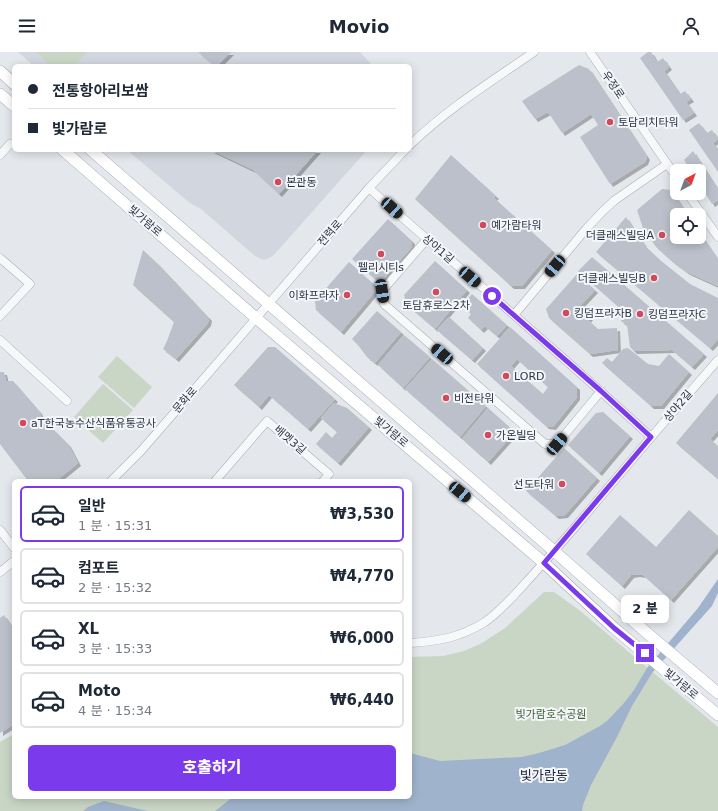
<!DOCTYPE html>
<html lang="ko">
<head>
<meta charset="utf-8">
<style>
  :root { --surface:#fff; --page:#f2f2f3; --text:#1f2937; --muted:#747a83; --line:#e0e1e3; --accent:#7c3aed }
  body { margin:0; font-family:"DejaVu Sans","Noto Sans KR",sans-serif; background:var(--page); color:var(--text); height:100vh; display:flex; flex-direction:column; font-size:15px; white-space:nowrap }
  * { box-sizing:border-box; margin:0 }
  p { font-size:13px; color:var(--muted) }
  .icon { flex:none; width:22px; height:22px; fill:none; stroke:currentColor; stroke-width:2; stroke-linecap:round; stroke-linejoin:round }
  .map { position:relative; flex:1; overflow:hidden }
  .sheet { position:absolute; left:12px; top:427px; width:400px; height:320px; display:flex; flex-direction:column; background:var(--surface); border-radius:6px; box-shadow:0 2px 10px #0003 }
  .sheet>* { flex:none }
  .top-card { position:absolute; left:12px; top:12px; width:400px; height:88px; border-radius:6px; box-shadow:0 2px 10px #0003; display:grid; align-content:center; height:88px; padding:0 16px; background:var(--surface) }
  .needle { width:26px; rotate:41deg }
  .fabs { position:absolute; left:670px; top:112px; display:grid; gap:8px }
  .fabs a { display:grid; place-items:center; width:36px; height:36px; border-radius:6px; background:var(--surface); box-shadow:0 2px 10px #0003; font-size:20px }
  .end { position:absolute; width:18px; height:18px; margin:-9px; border:5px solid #7c3aed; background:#fff; box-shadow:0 0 0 2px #fff }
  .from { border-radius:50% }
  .bubble { position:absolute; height:28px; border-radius:6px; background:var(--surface); box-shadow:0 2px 10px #0003; font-size:13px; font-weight:800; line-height:28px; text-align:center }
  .car { position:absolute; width:12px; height:24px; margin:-12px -6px; border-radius:5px; box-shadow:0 0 3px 1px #0007; background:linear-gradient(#222 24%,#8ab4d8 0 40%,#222 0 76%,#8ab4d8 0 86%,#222 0) }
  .top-card b { display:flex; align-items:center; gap:14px; height:38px; font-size:15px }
  .top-card b+b { border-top:1px solid var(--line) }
  .top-card i { width:10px; height:10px; background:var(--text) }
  ul { padding:7px 0 0; list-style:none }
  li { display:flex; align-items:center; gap:12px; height:56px; margin:0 8px 6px; padding:0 8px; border:2px solid var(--line); border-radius:6px }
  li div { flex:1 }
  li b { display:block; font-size:15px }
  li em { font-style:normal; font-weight:800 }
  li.current { border-color:var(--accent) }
  li>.icon { width:36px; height:36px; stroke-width:1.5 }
  .cta { display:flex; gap:8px; margin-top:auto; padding:8px 16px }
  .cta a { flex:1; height:46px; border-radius:6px; background:var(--accent); color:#fff; font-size:16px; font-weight:800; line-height:46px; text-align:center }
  header { display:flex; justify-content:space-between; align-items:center; height:52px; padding:0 16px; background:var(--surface); font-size:18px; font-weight:800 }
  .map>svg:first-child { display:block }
  .built { fill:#d2d6de }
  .green { fill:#c9d6c5 }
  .water { fill:#9fb4cc }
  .building { fill:#bbc0ca; fill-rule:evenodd; filter:url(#shadow) }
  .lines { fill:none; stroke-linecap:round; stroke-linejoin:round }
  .minor-casing { stroke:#a9aeb7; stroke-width:9 }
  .major-casing { stroke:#a3abb8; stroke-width:12 }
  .minor { stroke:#f7f8fa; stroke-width:8 }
  .major { stroke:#fff; stroke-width:11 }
  .route { stroke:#7c3aed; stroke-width:5 }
  .poi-dot { fill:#d1495b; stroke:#f4f6f9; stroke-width:1.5 }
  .labels { text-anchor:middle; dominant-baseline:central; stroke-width:4; stroke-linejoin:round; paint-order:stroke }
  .street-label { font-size:11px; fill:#2b3445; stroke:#f4f6f9 }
  .poi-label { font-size:11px; fill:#2b3445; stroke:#f4f6f9; text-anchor:start }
  .park-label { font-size:11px; fill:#3f6138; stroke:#f4f6f9 }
  .quarter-label { font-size:13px; fill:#1d2536; stroke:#f4f6f9 }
</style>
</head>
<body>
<header><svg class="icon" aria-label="menu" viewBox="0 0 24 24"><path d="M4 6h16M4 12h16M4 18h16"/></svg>Movio<svg class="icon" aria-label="person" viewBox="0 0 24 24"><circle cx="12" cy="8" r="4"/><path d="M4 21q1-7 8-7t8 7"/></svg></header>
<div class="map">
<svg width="718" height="759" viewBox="0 0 718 759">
  <defs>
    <filter id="shadow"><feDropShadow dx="3" dy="3" stdDeviation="0" flood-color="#0004"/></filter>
  </defs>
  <rect width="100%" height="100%" fill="#e4e7ec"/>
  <path class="built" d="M18,0h342l13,14h-339z
    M127,98h240l-94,106 -9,4 -9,-4 -54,-47 -11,-6z"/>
  <path class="green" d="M36,0h51l-13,14h-23z
    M117,304l35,31 -18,21 -36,-31z
    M103,332l30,26 -30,33 -29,-26z
    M544,540h10l25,18 139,117v84h-718v-69l14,-8v63h396v-140l33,-1 21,-5 18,-8 23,-15z"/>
  <path class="water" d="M718,527v14l-6,13 -60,67 -20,33 -15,31 -26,48 -8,20 -1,6h-367l18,-14h177v-44l30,8 82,-4 17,-4 26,-8 35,-19 7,-5 17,-18 10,-13 13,-22 51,-60z
    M104,749l44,10h-65l5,-4z"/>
  <path class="building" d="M198,0h33l-14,14h-2z
    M648,0h3l6,10 6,-4 6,9 -5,4 16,23 5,-3 6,8 -5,3 8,11 -11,7 -43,-62z
    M579,13l10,4 58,88 -2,5 -35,22 -30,-47 18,-12 -7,-11 -29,19 -14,-21 -13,7 -13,-18z
    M699,71l8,10 5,-3 6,9 -5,4 5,7v22l-29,-42z
    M211,98h107l-39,44 -26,-24z
    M693,99l25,39v10l-6,4 -13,-20v-13h-8l-7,-11z
    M451,103l45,41 -2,2 58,52 -30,36h-11l-96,-87z
    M662,137l9,1 17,25h-11v22h22v-5l19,28v26l-31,-14 -14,-10 -17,-15 -13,-19 -6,-18z
    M626,165l19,29 15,14 30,24 28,14v41l-8,9 -114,-96z
    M388,167l24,22 -1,7 -31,35 -28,-24z
    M143,198l17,16 49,52 -1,5 -32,36 -13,-10 4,-8 7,-19 -41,-37z
    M592,205l112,97 -12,13 -20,-17 -38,1 -4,-4 -3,-22 -6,-4 -1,-13 -42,-37z
    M435,209l32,29 -32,39 -29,-25 -2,-9z
    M349,210l29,26 -37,44 -25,-22 -1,-9z
    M577,222l18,16 -16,17 11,10 -2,3 10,9 19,-1 1,22 -28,4 -41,-36 -3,-9z
    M472,242l35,31 -10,11 -12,-10 -4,4 -13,-12 3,-4 -9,-9z
    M377,259l24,21 -26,31 -8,-6 -9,-12 -6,-6z
    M449,265l34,31 -11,12 -35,-30z
    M510,275l67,60v10l-24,30 -7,-1 -69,-62zM517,307l31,28 -5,7 -32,-28z
    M404,283l26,22 -27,31 -25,-23z
    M268,295h7l60,52 -27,30 -39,-34 -10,12 -25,-22z
    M628,296l20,16 11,2 10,-12 20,18 -28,34h-10l-49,-43 5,-5 5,4 11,-13z
    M432,307l54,47 -26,31 -55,-48z
    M0,320h4l2,9h7l26,30 3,7 8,10 -1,1 1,2 3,-2 15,15 10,19 -22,18h-28l-28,-37z
    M718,341v37l-8,9 8,7v33l-42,-36z
    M334,351l13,5 22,19 -31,36 -22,-19 10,-12 6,6 5,-6 -16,-14z
    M488,356l27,24 -27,30 -26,-23z
    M603,360l27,24 -31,37 -31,-28 28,-32z
    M564,396l33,30 -32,37 -9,1 -30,-25z
    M689,458l29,26v11l-47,53 -28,-25 -6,-1 -6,1 -9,11 -36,-32 34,-39 36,32z
    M4,563l10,16v93l-14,9v-115z"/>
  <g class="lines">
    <defs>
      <path id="minor" d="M590,0l87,126
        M410,93c37,-36 82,-64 124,-93
        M0,103l10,-11
        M369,136c93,83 190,164 282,249
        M687,141l31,44
        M427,187l-45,52 2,13 161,140h12l44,-53
        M0,206l30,26 -30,32
        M514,263l72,-86 17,-18 12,-11 52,-36
        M0,288l67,61
        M111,429l30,-30 228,-263 36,-38
        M215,429l52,-60 62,53 -6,7
        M0,478l14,18
        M0,520l14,-11
        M410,591c29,-2 49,-5 75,-21 13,-9 24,-21 35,-33 19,-21 38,-42 56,-63 47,-56 94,-111 142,-166"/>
      <path id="major" d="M0,19l14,13
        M0,42l14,12
        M63,98l193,168 288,245 70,65 104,87
        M91,98l463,401 93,82 71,60"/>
    </defs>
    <use href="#minor" class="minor-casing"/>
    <use href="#major" class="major-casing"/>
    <use href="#minor" class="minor"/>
    <use href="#major" class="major"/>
  </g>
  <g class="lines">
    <path class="route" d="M492,244l109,95 50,46 -107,126 70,65 31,25"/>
  </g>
  <g class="poi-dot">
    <circle cx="610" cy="70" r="4"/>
    <circle cx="278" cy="130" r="4"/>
    <circle cx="483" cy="173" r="4"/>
    <circle cx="662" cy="183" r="4"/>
    <circle cx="381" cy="202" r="4"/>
    <circle cx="654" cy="226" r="4"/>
    <circle cx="436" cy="240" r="4"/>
    <circle cx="347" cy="243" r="4"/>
    <circle cx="566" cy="261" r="4"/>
    <circle cx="640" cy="262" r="4"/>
    <circle cx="506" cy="324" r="4"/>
    <circle cx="446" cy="346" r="4"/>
    <circle cx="23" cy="371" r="4"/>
    <circle cx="488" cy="383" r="4"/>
    <circle cx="562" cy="432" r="4"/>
  </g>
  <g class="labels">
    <g class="street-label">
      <text transform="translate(613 33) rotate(56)">우정로</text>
      <text transform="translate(145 169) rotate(41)">빛가람로</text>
      <text transform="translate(330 181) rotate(-49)">전력로</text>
      <text transform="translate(438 197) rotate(41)">상야1길</text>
      <text transform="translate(185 348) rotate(-49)">문화로</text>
      <text transform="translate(678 354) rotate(-49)">상야2길</text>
      <text transform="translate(391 380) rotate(40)">빛가람로</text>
      <text transform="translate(290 388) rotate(41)">배멧3길</text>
      <text transform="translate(681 632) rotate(40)">빛가람로</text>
    </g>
    <g class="poi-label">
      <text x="618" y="70">토담리치타워</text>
      <text x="286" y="130">본관동</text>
      <text x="491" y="173">예가람타워</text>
      <text x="654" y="183" text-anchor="end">더클래스빌딩A</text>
      <text x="381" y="215" text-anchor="middle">펠리시티s</text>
      <text x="646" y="226" text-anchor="end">더클래스빌딩B</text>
      <text x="339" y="243" text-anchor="end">이화프라자</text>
      <text x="436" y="253" text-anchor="middle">토담휴로스2차</text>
      <text x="574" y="261">킹덤프라자B</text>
      <text x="648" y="262">킹덤프라자C</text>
      <text x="514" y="324">LORD</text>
      <text x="454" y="346">비전타워</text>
      <text x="31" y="371">aT한국농수산식품유통공사</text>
      <text x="496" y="383">가온빌딩</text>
      <text x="554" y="432" text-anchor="end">선도타워</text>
    </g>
    <g class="park-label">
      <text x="551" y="662">빛가람호수공원</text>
    </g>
    <g class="quarter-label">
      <text x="544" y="723">빛가람동</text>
    </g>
  </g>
</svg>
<div class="fabs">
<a><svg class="needle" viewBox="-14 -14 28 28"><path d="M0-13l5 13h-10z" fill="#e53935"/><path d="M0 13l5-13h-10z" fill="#747a83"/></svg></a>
<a><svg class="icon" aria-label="locate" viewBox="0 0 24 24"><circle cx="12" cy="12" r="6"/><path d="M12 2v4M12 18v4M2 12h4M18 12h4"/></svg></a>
</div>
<i class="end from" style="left:492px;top:244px"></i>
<i class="end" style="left:645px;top:601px"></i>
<div class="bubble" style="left:621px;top:543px;width:48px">2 분</div>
<i class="car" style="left:392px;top:156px;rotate:132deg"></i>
<i class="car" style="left:555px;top:214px;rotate:220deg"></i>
<i class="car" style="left:470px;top:225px;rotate:131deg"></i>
<i class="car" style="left:382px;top:239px;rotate:171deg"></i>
<i class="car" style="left:442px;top:302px;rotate:311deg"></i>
<i class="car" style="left:557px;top:392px;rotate:40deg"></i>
<i class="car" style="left:460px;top:440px;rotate:130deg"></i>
<div class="top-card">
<b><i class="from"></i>전통항아리보쌈</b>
<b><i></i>빛가람로</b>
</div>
<section class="sheet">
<ul>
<li class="current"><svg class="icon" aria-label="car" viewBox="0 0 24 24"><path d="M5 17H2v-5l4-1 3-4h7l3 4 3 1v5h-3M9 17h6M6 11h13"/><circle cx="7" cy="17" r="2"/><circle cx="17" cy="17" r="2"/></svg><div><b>일반</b><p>1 분 · 15:31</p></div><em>₩3,530</em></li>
<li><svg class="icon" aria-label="car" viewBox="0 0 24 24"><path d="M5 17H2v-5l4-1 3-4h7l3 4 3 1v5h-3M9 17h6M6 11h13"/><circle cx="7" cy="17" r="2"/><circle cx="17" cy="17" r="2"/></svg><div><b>컴포트</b><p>2 분 · 15:32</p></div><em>₩4,770</em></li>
<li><svg class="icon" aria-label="car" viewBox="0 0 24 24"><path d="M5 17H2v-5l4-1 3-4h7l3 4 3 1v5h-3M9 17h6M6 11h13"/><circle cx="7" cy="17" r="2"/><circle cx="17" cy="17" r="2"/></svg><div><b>XL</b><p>3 분 · 15:33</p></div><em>₩6,000</em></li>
<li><svg class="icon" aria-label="car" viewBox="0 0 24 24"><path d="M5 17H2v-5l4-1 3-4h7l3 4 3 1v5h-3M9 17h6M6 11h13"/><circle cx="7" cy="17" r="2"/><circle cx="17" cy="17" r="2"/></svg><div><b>Moto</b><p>4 분 · 15:34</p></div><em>₩6,440</em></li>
</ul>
<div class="cta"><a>호출하기</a></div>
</section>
</div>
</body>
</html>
